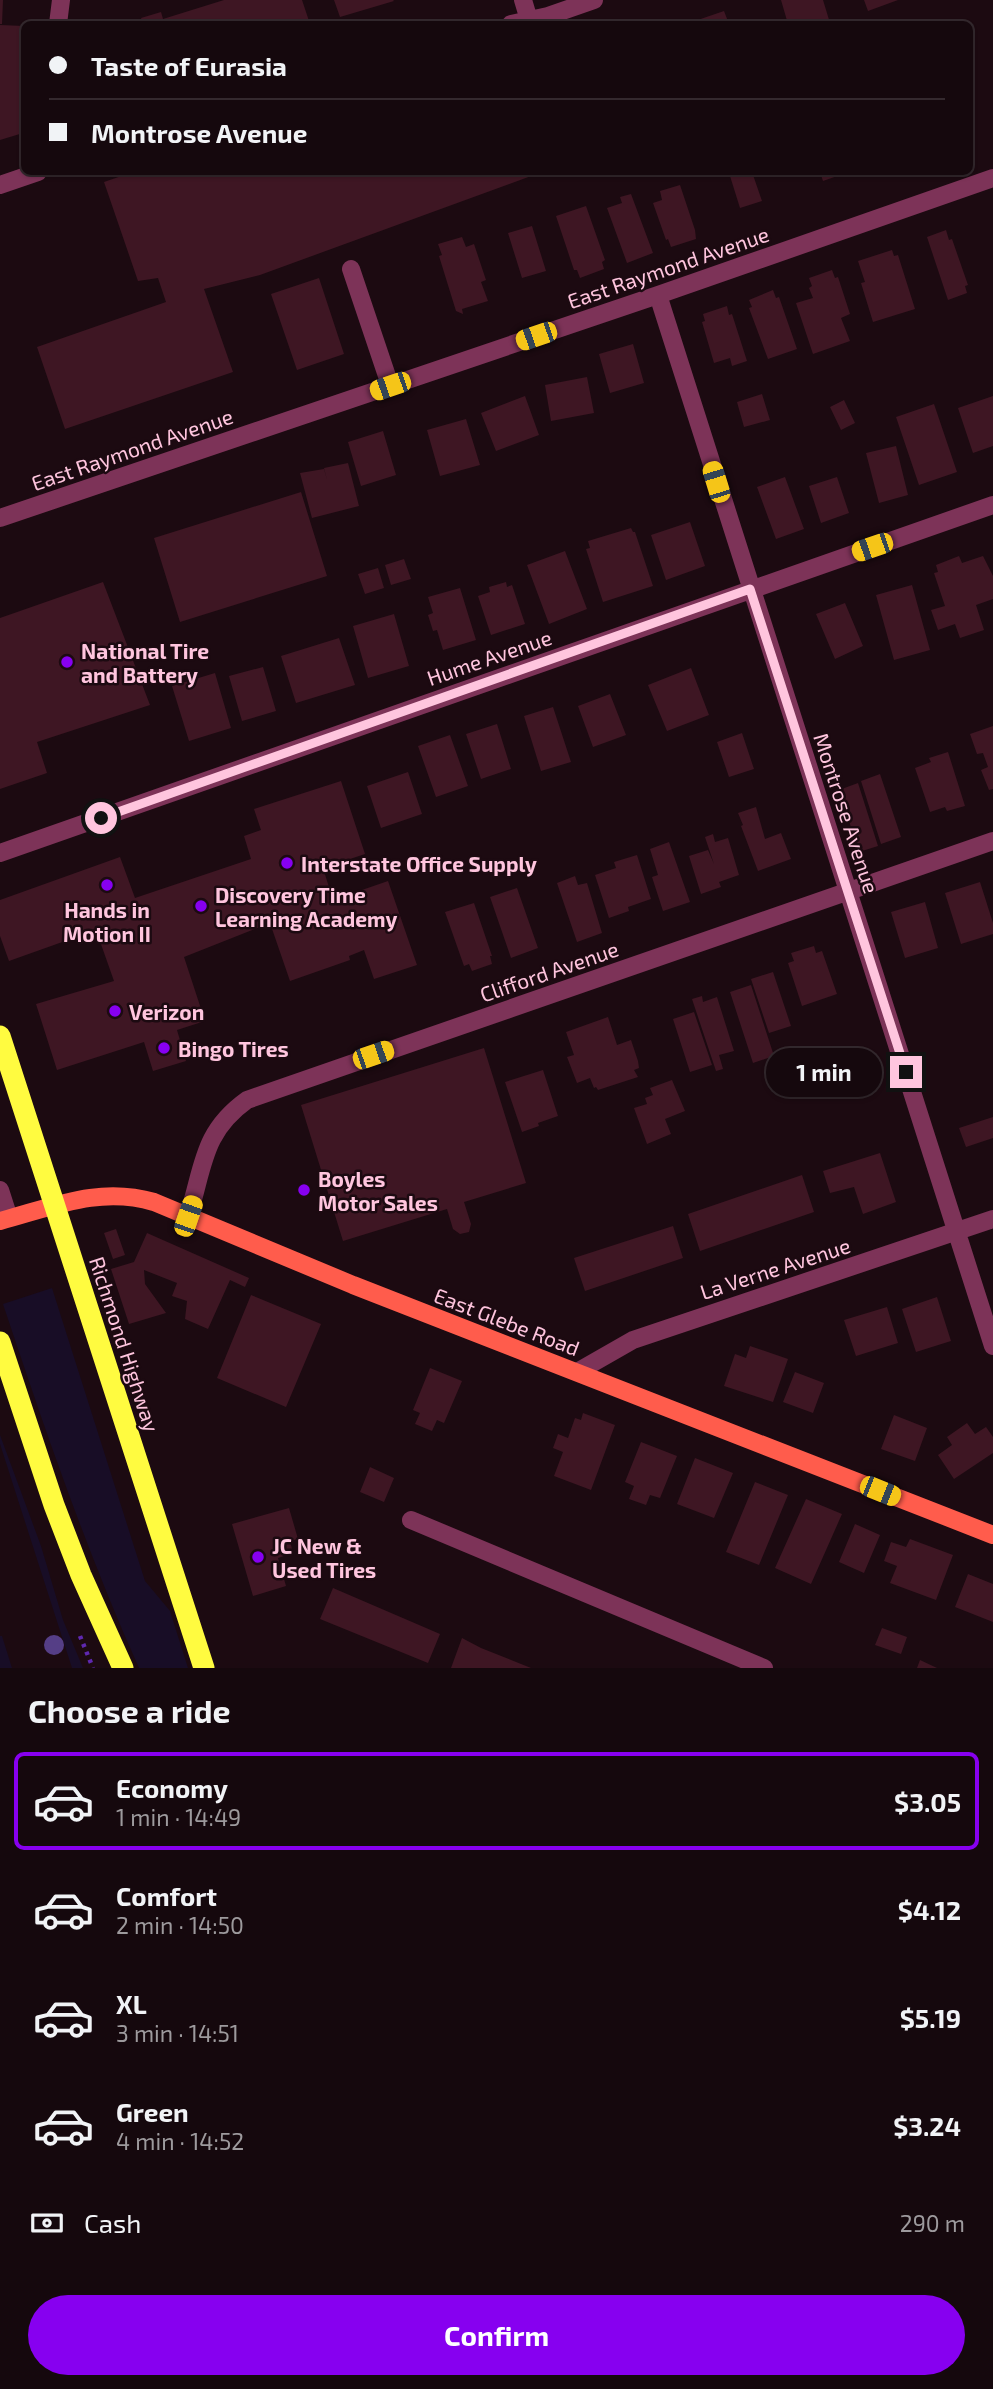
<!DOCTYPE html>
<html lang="en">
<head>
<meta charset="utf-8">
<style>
  :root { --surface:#15080d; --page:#22161b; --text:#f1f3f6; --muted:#9d9a9d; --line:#34292e; --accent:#8700f0 }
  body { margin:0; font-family:"Exo 2",sans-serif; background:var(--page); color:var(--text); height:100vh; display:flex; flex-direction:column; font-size:26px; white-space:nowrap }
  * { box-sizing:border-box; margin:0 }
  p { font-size:23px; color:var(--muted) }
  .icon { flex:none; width:38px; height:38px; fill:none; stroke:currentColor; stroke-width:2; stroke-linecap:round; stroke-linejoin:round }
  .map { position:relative; height:1668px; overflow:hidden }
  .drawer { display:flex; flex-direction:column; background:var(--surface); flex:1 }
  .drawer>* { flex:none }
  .hud { position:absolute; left:21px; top:21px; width:952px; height:154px; border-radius:10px; box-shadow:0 2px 5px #0004,0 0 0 2px var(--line); display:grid; align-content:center; height:154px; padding:0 28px; background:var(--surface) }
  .end { position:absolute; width:32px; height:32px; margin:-16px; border:9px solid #ffc5de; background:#111; box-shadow:0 0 0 4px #111 }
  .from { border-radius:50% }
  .bubble { position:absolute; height:49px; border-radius:24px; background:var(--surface); box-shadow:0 2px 5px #0004,0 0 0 2px var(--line); font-size:23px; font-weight:700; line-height:49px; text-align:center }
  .car { position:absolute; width:21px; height:42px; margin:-21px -10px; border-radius:9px; box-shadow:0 0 5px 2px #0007; background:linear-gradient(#f5c518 24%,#345 0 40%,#f5c518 0 76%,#345 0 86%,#f5c518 0) }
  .hud b { display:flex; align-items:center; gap:24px; height:66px; font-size:26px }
  .hud b+b { border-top:2px solid var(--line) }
  .hud i { width:18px; height:18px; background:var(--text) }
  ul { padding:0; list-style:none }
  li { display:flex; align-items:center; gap:21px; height:98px; margin:0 14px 10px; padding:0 14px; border:4px solid transparent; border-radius:10px }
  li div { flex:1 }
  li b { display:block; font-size:26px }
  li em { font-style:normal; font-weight:700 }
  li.selected { border-color:var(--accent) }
  li>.icon { width:63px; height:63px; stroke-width:1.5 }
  h2 { padding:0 28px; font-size:32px; line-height:84px }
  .pay { display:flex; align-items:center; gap:18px; height:77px; padding:0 28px; font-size:26px }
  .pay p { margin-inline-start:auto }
  .action { display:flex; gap:14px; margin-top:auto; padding:14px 28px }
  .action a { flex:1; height:80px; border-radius:42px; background:var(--accent); color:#fff; font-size:28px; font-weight:700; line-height:80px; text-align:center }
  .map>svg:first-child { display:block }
  .green { fill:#180d26 }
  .building { fill:#3e1623 }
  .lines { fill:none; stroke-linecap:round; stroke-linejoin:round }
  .path { stroke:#5f28b0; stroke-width:4.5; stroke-dasharray:3.5 5; stroke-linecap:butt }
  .minor { stroke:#7d3358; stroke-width:18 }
  .major { stroke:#ff5c4c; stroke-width:18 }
  .highway { stroke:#fffb40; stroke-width:21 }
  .tree { fill:#553e86 }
  .route { stroke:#ffc5de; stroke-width:9 }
  .poi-dot { fill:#8700f0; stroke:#1c0a11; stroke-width:2.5 }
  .labels { text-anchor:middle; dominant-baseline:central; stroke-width:5; stroke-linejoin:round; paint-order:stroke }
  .street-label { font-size:21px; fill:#ffc5de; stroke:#1c0a11 }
  .poi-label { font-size:21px; font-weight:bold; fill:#ffc5de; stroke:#1c0a11; text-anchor:start }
</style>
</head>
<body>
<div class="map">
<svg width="993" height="1668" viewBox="0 0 993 1668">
  <rect width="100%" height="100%" fill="#1c0a11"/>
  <path class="green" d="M52,1288l93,293 25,30 18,57h-49c-53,-118 -95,-241 -136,-364z
    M0,1435l41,111 22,74 20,48h-11l-72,-224z
    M0,1636h2l10,32h-12z"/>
  <path class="building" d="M0,0h3l-1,24h-2z
    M224,0h78l8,24h-167l-2,-6 20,-6 2,7z
    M334,0h59l1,1 -54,16z
    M781,0h42l7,23 -42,1z
    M864,0h34l-30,11z
    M724,11l5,13h-43z
    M0,25l24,1 -1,107 -23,7z
    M133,172h409l-282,103 -56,14 29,83 -168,57 -28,-82 129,-45 -8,-24 -20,3 -34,-99z
    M743,172h9l10,29 -22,7 -10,-32z
    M820,172h23v2l-20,7z
    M680,185l15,45 1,9 -25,8 -3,-8 -2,1 -13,-37 9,-3 -2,-9z
    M631,194l22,59 -26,10 -20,-55 15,-5 -2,-6z
    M586,206l19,54 -3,2 2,7 -24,9 -3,-8h-3l-18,-54z
    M532,226l14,45 -24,7 -14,-45z
    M946,230l3,10 3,-1 16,46 -3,1 2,7 -19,7 -21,-63z
    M462,237l4,10 8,-3 12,36 -5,2 7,19 -26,8 1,5 -7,-3 -17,-55 3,-1 -4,-11z
    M892,250l2,6 4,-1 17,54 -42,13 -12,-39 4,-1 -7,-21z
    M832,270l3,8 3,-1 12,37 -9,4 9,23 -37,13 -17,-51 17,-5 -4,-10 3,-2 -3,-8z
    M319,278l25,76 -47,16 -26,-76z
    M773,290l3,8 3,-1 18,52 -29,10 -19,-51 3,-1 -3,-7z
    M727,306l2,9 3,-1 15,47 -15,5 -2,-8 -16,5 -12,-41 3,-1 -2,-7z
    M633,344l11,39 -34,10 -11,-39z
    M587,377l7,36 -43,8 -6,-36z
    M762,394l8,26 -26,7 -7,-25z
    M525,396l14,39 -43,16 -15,-38z
    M993,396v50l-20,7 -15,-45z
    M844,400l11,23 -14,7 -11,-23z
    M934,404l23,68 -38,13 -23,-68z
    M466,419l14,46 -40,11 -13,-46z
    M383,431l13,44 -35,11 -13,-44z
    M896,446l12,49 -29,8 -13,-50z
    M348,463l11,43 -47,12 -12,-45 24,-4 3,11 -3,-12z
    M785,477l19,52 -28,10 -19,-52z
    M837,477l12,36 -28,10 -12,-37z
    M301,492l26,84 -147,46 -26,-84z
    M690,522l15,44 -39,14 -15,-45z
    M631,528l2,4h2l18,54 -50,16 -17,-53 4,-1 -2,-7z
    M565,551l22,58 -38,15 -22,-59z
    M959,556l3,7 21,-7 10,20v23l-17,6 8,25 -24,8 -5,-14 -17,6 -7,-20 14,-4 -11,-33 4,-1 -2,-7z
    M404,559l7,20 -20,6 -6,-20z
    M378,568l6,20 -19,6 -7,-20z
    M103,582l47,123 -113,37 10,31 -47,16v-171z
    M506,582l1,5 5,-2 13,39 -34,11 -13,-39 12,-4 -1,-5z
    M912,585l18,65 -36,10 -18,-65z
    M460,588l16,52 -33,10 -6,-20 -4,1 -5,-16 5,-2 -5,-16z
    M845,603l18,43 -28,13 -19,-45z
    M394,614l15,52 -41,12 -15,-52z
    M339,638l16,47 -59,18 -15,-47z
    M263,667l13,44 -34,10 -13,-45z
    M691,668l18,47 -42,16 -19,-46z
    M215,673l16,55 -42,13 -17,-55z
    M610,694l16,41 -33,12 -15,-41z
    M553,707l18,55 -30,9 -17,-55z
    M497,724l14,45 -30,10 -15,-45z
    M993,726v63l-4,1 -8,-20 7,-3 -5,-14 -6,1 -7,-20z
    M742,733l12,36 -25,8 -12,-35z
    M450,735l18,51 -32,11 -18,-51z
    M948,752l17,54 -18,5 -2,-4 -15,5 -15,-44 16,-6 -2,-4z
    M408,772l14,42 -41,14 -14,-42z
    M880,774l21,63 -20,7 -20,-63z
    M341,781l24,73 -42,14 10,32 55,-19 29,84 -43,14 -10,-29 -15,6 1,4 -60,21 -20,-58 -86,34 21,64 -28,9 9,31 -33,10 -9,-29 -87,28 -21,-66 78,-23 -18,-51 -87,31 -9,-25v-36l120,-43 15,41 116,-39 -7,-23 17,-6 -7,-21z
    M858,783l20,63 -19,6 -20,-62z
    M756,807l9,32 16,-6 10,26 -33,12 -17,-45 2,-1 -5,-12z
    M713,834l2,8 13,-4 11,37 -20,7 2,5 -20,7 -12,-38 19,-6 6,14 -9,-27z
    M669,842l21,60 -27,9 -11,-34 6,-2 -8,-26z
    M637,855l14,44 -23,8 1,4 -20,7 -14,-43 21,-7 -2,-6z
    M575,876l3,9 9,-2 15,50 -25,9 -20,-59z
    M980,882l13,41v11l-32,10 -16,-51z
    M517,888l21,60 -27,10 -21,-61z
    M925,902l13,46 -33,10 -14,-46z
    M474,903l18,53h-2l2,8 -20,7 -3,-7 -5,2 -19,-54z
    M814,946l2,7 6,-2 15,43 -35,12 -14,-43 6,-2 -3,-8z
    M773,972l18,54 -22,7 -18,-54z
    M751,985l23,71 -21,7 -23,-71z
    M702,996l1,6 14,-5 17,54 -15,4 4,14 -7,2 -24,-72z
    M694,1012l18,53 -22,7 -17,-53z
    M608,1017l9,28 14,-5 7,21 1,7 -5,2 4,7 -40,13 -2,-3 -2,1 -4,-10 -13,5 -10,-26 7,-2 -8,-23z
    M484,1048l42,135 -62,19 7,22 -2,8 -9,2 -7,-5 -6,-20 -104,32 -42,-136z
    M543,1070l15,46 -20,7 1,3 -17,6 -17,-50z
    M672,1080l13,31 -20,8 6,15 -24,10 -13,-36 13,-4 -2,-6 8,-3 -3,-7z
    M993,1117v21l-27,9 -7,-19z
    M880,1153l16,49 -33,12 -9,-27 -24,6 -7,-22z
    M802,1175l12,37 -114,39 -12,-37z
    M673,1226l10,32 -98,33 -11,-33z
    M116,1229l9,26 -12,4 -9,-26z
    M147,1233l102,45 -4,9 -15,-7 -22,49 -23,-10 2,-18 -15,-5 5,-13 -33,-13 1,14 21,29 -37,11 -18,-55 23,-7z
    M251,1295l70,29 -35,83 -69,-29z
    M937,1297l14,44 -35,11 -14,-43z
    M887,1307l11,36 -42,13 -12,-36z
    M750,1346l38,13 -15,43 -49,-16 11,-32 11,4z
    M430,1368l32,13 -18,42 -7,-3 -5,11 -17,-7 5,-11 -7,-3z
    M795,1372l29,11 -11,30 -30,-11z
    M583,1413l32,12 -24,65 -37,-14 9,-24 -10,-4 5,-14 10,4 7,-20 6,2z
    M894,1415l33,13 -12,33 -34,-12z
    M967,1423l8,11 11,-7 7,10v16l-39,26 -16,-24 14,-10 -5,-8z
    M641,1442l36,14 -17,42 -10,-3 -4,10 -17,-6 5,-13 -9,-4z
    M695,1458l38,15 -19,45 -37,-14z
    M370,1467l24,11 -10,24 -24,-10z
    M755,1482l33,13 -29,70 -33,-13z
    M806,1499l36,15 -31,70 -36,-16z
    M289,1508l9,31 -8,2 3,12 -15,5 8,28 -33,10 -21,-72z
    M855,1524l25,11 -16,38 -25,-11z
    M910,1539l43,16 -17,45 -46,-17 7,-17 -13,-5 7,-19 15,5z
    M968,1574l25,10v38l-38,-15z
    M333,1588l107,46 -12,29 -108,-44z
    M882,1628l25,9 -6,17 -26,-9z
    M462,1638l19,10 50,20h-80z
    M920,1660l17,8h-20z"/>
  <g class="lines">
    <path class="path" d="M80,1636l13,32"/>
    <path class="minor" d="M523,0l6,20
      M58,24l3,-24
      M511,24l37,-8 46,-16
      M0,185l38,-13
      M351,269l39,116
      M658,295l335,1051
      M0,518l658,-223 335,-117
      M0,853l993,-348
      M0,1190l9,28
      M188,1216c16,-48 13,-83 59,-116l746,-259
      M577,1372l56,-32 360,-121
      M411,1520l353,148"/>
    <path class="major" d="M0,1221c53,-14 99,-35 154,-19l199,83 640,250"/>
    <path class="highway" d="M0,1036l204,632
      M0,1342l54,163 27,70 42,93"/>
  </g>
  <circle class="tree" cx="54" cy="1645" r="10"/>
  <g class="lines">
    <path class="route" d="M101,818l649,-229 156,483"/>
  </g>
  <g class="poi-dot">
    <circle cx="67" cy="662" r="7"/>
    <circle cx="287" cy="863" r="7"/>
    <circle cx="107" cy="885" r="7"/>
    <circle cx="201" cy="906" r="7"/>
    <circle cx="115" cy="1011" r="7"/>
    <circle cx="164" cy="1048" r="7"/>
    <circle cx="304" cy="1190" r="7"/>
    <circle cx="258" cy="1557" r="7"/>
  </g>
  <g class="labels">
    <g class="street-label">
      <text transform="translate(668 267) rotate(-19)">East Raymond Avenue</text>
      <text transform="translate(132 449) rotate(-19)">East Raymond Avenue</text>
      <text transform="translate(489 657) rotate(-19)">Hume Avenue</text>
      <text transform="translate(847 813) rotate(72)">Montrose Avenue</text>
      <text transform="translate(549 971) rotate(-19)">Clifford Avenue</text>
      <text transform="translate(775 1268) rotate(-18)">La Verne Avenue</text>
      <text transform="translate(507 1321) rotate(21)">East Glebe Road</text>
      <text transform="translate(125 1344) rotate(72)">Richmond Highway</text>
    </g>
    <g class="poi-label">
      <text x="81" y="650">National Tire<tspan x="81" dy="24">and Battery</tspan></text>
      <text x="301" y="863">Interstate Office Supply</text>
      <text x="215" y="894">Discovery Time<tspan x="215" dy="24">Learning Academy</tspan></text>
      <text x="107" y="909" text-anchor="middle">Hands in<tspan x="107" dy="24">Motion II</tspan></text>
      <text x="129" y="1011">Verizon</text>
      <text x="178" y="1048">Bingo Tires</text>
      <text x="318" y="1178">Boyles<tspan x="318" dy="24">Motor Sales</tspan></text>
      <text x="272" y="1545">JC New &amp;<tspan x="272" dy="24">Used Tires</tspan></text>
    </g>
  </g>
</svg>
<i class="end from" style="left:101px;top:818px"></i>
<i class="end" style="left:906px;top:1072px"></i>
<div class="bubble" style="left:766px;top:1048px;width:116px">1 min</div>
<i class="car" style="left:536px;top:336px;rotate:251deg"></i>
<i class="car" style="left:390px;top:386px;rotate:251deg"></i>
<i class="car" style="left:716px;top:482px;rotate:343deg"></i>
<i class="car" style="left:872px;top:547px;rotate:251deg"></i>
<i class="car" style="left:373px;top:1055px;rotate:71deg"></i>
<i class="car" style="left:188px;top:1216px;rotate:19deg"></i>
<i class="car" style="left:880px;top:1491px;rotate:112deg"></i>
<div class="hud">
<b><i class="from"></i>Taste of Eurasia</b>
<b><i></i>Montrose Avenue</b>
</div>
</div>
<section class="drawer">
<h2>Choose a ride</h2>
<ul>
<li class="selected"><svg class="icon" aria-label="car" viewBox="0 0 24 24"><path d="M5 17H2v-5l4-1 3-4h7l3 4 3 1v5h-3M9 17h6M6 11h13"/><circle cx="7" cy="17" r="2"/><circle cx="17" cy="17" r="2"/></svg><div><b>Economy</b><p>1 min · 14:49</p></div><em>$3.05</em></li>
<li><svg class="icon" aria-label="car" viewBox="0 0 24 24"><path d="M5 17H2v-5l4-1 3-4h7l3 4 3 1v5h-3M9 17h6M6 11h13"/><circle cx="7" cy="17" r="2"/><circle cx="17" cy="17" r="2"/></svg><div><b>Comfort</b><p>2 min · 14:50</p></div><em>$4.12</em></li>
<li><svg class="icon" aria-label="car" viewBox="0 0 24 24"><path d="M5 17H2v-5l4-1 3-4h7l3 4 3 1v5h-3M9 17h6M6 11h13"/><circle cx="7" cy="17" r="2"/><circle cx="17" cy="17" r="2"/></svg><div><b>XL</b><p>3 min · 14:51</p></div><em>$5.19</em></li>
<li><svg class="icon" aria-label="car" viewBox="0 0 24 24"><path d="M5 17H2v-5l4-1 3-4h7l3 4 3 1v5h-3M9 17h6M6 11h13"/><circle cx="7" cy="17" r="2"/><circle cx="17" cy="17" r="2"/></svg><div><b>Green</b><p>4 min · 14:52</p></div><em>$3.24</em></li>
</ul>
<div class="pay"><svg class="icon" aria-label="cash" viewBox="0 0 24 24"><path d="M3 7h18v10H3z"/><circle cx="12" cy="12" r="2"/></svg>Cash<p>290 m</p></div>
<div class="action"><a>Confirm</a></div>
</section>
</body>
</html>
